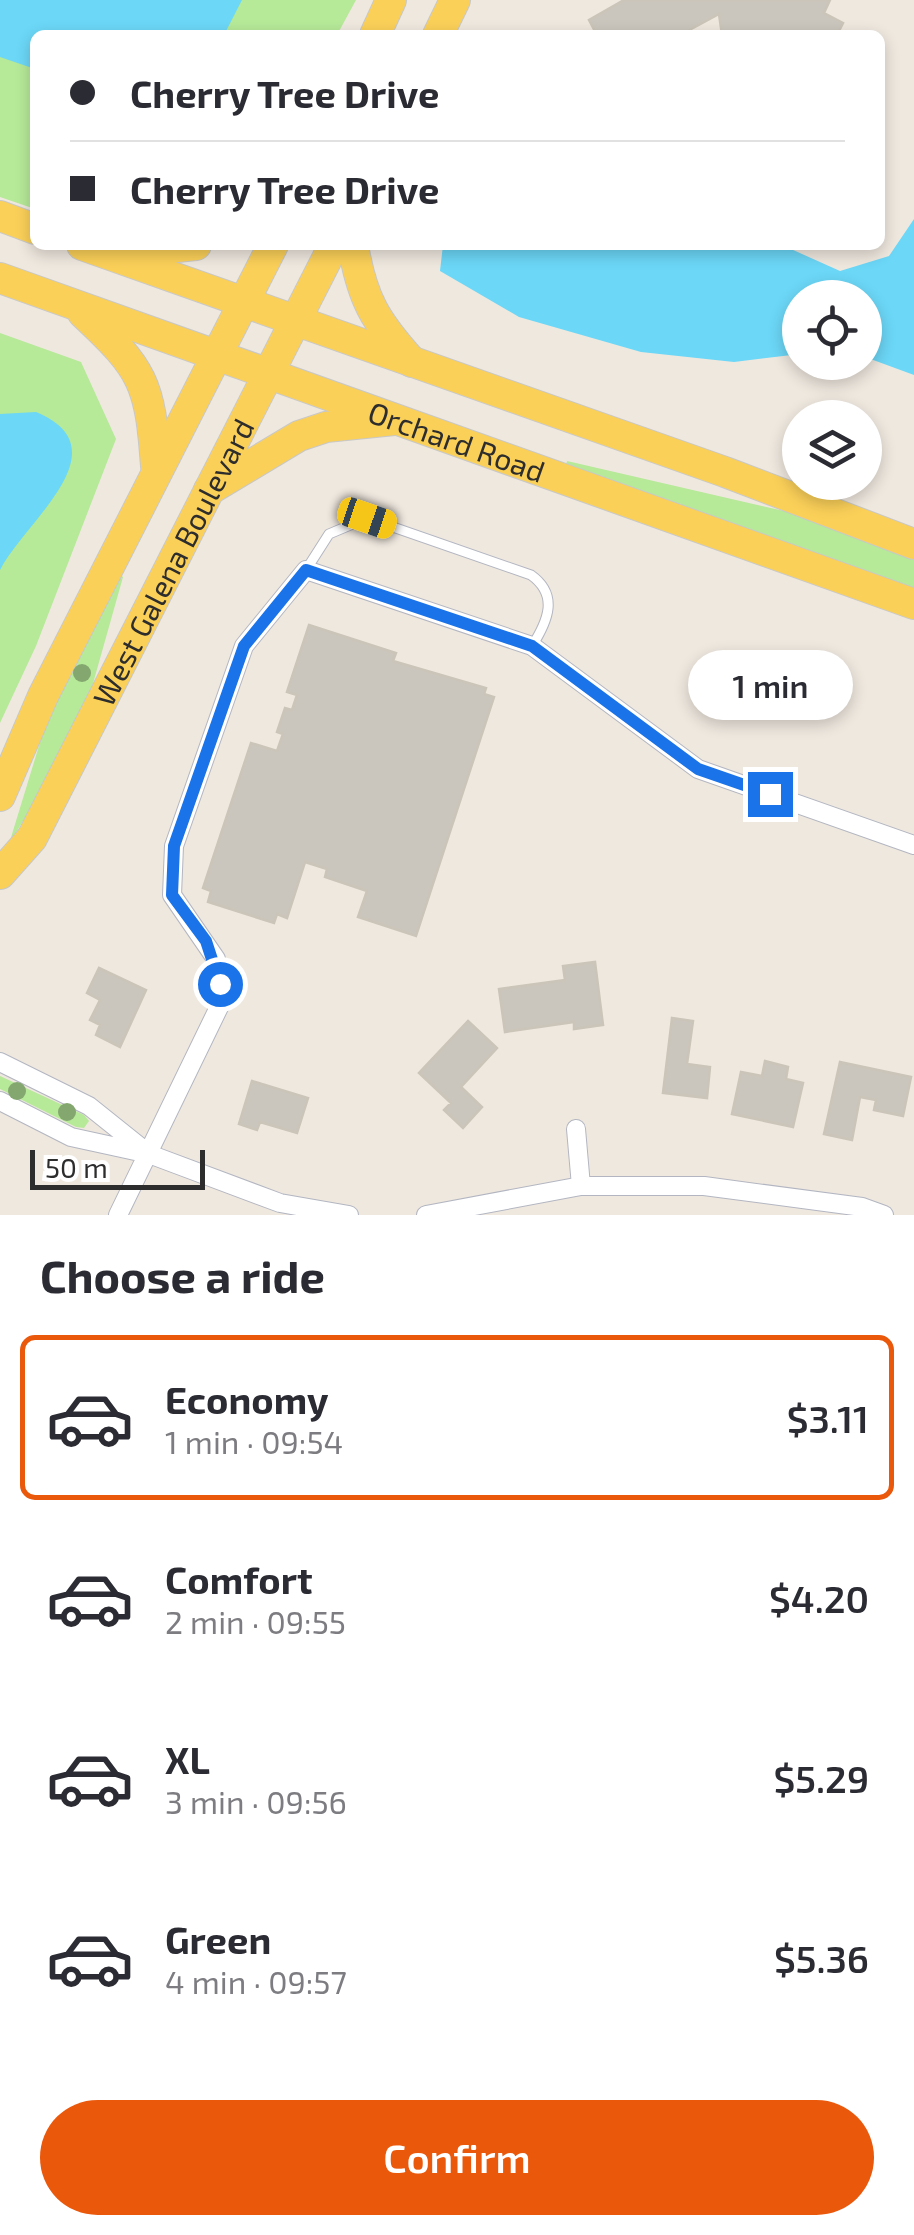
<!DOCTYPE html>
<html lang="en">
<head>
<meta charset="utf-8">
<style>
  :root { --surface:#fff; --page:#f2f2f3; --text:#2b2b33; --muted:#7c7c81; --line:#e1e1e2; --accent:#ea580c }
  body { margin:0; font-family:"Exo 2",sans-serif; background:var(--page); color:var(--text); height:100vh; display:flex; flex-direction:column; font-size:38px; white-space:nowrap }
  * { box-sizing:border-box; margin:0 }
  p { font-size:32px; color:var(--muted) }
  .icon { flex:none; width:55px; height:55px; fill:none; stroke:currentColor; stroke-width:2; stroke-linecap:round; stroke-linejoin:round }
  .map { position:relative; height:1215px; overflow:hidden }
  .side { display:flex; flex-direction:column; background:var(--surface); flex:1 }
  .side>* { flex:none }
  .top-card { position:absolute; left:30px; top:30px; width:855px; height:220px; border-radius:15px; box-shadow:0 5px 15px #0003; display:grid; align-content:center; height:220px; padding:0 40px; background:var(--surface) }
  .buttons { position:absolute; left:782px; top:280px; display:grid; gap:20px }
  .buttons a { display:grid; place-items:center; width:100px; height:100px; border-radius:50%; background:var(--surface); box-shadow:0 5px 15px #0003; font-size:50px }
  .scale { position:absolute; left:30px; bottom:25px; width:175px; box-sizing:border-box; padding-left:10px; border:5px solid #2d2d2d; border-top:0; font-size:28px; line-height:35px; white-space:nowrap; color:#2d2d2d; -webkit-text-stroke:8px #fff; paint-order:stroke }
  .end { position:absolute; width:45px; height:45px; margin:-22px; border:12px solid #1a73e8; background:#fff; box-shadow:0 0 0 5px #fff }
  .from { border-radius:50% }
  .bubble { position:absolute; height:70px; border-radius:35px; background:var(--surface); box-shadow:0 5px 15px #0003; font-size:32px; font-weight:600; line-height:70px; text-align:center }
  .car { position:absolute; width:30px; height:60px; margin:-30px -15px; border-radius:12px; box-shadow:0 0 8px 2px #0007; background:linear-gradient(#f5c518 24%,#345 0 40%,#f5c518 0 76%,#345 0 86%,#f5c518 0) }
  .top-card b { display:flex; align-items:center; gap:35px; height:95px; font-size:38px }
  .top-card b+b { border-top:2px solid var(--line) }
  .top-card i { width:25px; height:25px; background:var(--text) }
  ul { padding:0; list-style:none }
  li { display:flex; align-items:center; gap:30px; height:165px; margin:0 20px 15px; padding:0 20px; border:5px solid transparent; border-radius:15px }
  li div { flex:1 }
  li b { display:block; font-size:38px }
  li em { font-style:normal; font-weight:600 }
  li.active { border-color:var(--accent) }
  li>.icon { width:90px; height:90px; stroke-width:1.5 }
  h2 { padding:0 40px; font-size:45px; line-height:120px }
  .button { display:flex; gap:20px; margin-top:auto; padding:20px 40px }
  .button a { flex:1; height:115px; border-radius:60px; background:var(--accent); color:#fff; font-size:40px; font-weight:600; line-height:115px; text-align:center }
  .map>svg:first-child { display:block }
  .green { fill:#b6e998 }
  .water { fill:#6cd7f7 }
  .building { fill:#cbc6bd; stroke:#cbc4b8; stroke-width:2.5 }
  .lines { fill:none; stroke-linecap:round; stroke-linejoin:round }
  .service-casing { stroke:#b3b6c1; stroke-width:11 }
  .minor-casing { stroke:#b3b6c1; stroke-width:20 }
  .primary-casing { stroke:#c8c8c8; stroke-width:32 }
  .service { stroke:#fff; stroke-width:9 }
  .minor { stroke:#fff; stroke-width:18 }
  .primary { stroke:#fbd059; stroke-width:30 }
  .tree { fill:#84a770 }
  .route { stroke:#1a73e8; stroke-width:12 }
  .labels { text-anchor:middle; dominant-baseline:central; stroke-width:8; stroke-linejoin:round; paint-order:stroke }
  .street-label { font-size:30px; fill:#2d2d2d; stroke:#fff }
</style>
</head>
<body>
<div class="map">
<svg width="914" height="1215" viewBox="0 0 914 1215">
  <rect width="100%" height="100%" fill="#efe8df"/>
  <path class="green" d="M0,0h356l-19,35h-302v174l-35,-12z
    M0,333l81,29 35,77 -80,207 -36,77z
    M567,461l230,53 117,46v29l-348,-124z
    M118,573l5,4 -42,149 -72,118 40,-131z
    M0,1076l84,39 5,6 -5,7 -8,-1 -76,-38z"/>
  <path class="water" d="M0,0h242l-18,35h-189v34l-35,-12z
    M914,219v156l-49,-18v-59h-65v56l-66,8 -93,-10 -122,-35 -79,-46 3,-26h339l58,26 49,-15z
    M36,412c89,37 -12,110 -36,158v-156z"/>
  <path class="building" d="M624,0h206l-6,13 19,10 -6,12h-115l-3,-21 -39,21h-83l-8,-15z
    M309,625l87,28 -3,8 93,27 -2,6 10,3 -78,239 -58,-19 9,-26 -42,-14 2,-8 -22,-7 -18,56 -10,-4 -3,9 -66,-21 3,-11 -8,-3 48,-145 26,8 6,-17 -6,-2 8,-24 7,2 5,-15 -10,-3z
    M595,962l8,63 -29,4v-7l-69,10 -6,-43 66,-9 -2,-14z
    M99,968l47,22 -26,57 -24,-12 4,-10 -10,-5 10,-20 -13,-7z
    M672,1018l21,3 -6,43 23,3 -3,31 -44,-5z
    M468,1021l29,27 -36,39 21,20 -19,21 -19,-18 7,-7 -32,-30z
    M765,1061l23,6 -2,12 17,4 -10,44 -61,-13 9,-42 21,4z
    M840,1062l71,15 -8,39 -29,-6 2,-10 -16,-3 -8,43 -28,-6z
    M252,1081l56,17 -11,35 -37,-11 -3,8 -18,-6z"/>
  <g class="lines">
    <defs>
      <path id="service" d="M306,570l23,-36 38,-16 164,57c28,20 17,46 1,71"/>
      <path id="minor" d="M0,1062l89,44 55,44
        M0,1101l71,36 78,17 131,49 69,12
        M576,1129l5,57
        M118,1215l103,-212 -5,-44 -44,-64 2,-49 70,-200 62,-76 226,76 166,123 216,76
        M426,1215l155,-29h123l158,21 22,8"/>
      <g id="primary">
        <path d="M375,35l16,-35"/>
        <path d="M438,35l17,-35"/>
        <path d="M0,216l35,13"/>
        <path d="M82,245l643,227 189,72"/>
        <path d="M353,245c9,54 22,76 59,117"/>
        <path d="M120,253l76,-8"/>
        <path id="s1" d="M0,278l914,326"/>
        <path d="M83,313c61,57 67,70 73,153"/>
        <path d="M209,490l90,-54 27,-9 68,-7"/>
        <path d="M0,796l43,-100 230,-451"/>
        <path id="s2" d="M0,874l32,-36 302,-593"/>
      </g>
    </defs>
    <use href="#service" class="service-casing"/>
    <use href="#minor" class="minor-casing"/>
    <use href="#primary" class="primary-casing"/>
    <use href="#service" class="service"/>
    <use href="#minor" class="minor"/>
    <use href="#primary" class="primary"/>
  </g>
  <g class="tree">
    <circle cx="82" cy="673" r="9"/>
    <circle cx="17" cy="1091" r="9"/>
    <circle cx="67" cy="1112" r="9"/>
  </g>
  <g class="lines">
    <path class="route" d="M220,984l-14,-43 -34,-46 2,-49 70,-200 62,-76 226,76 166,123 72,25"/>
  </g>
  <g class="labels">
    <g class="street-label">
      <text stroke="none"><textPath href="#s1" startOffset="485">Orchard Road</textPath></text>
      <text stroke="none"><textPath href="#s2" startOffset="358">West Galena Boulevard</textPath></text>
    </g>
  </g>
</svg>
<div class="buttons">
<a><svg class="icon" aria-label="locate" viewBox="0 0 24 24"><circle cx="12" cy="12" r="6"/><path d="M12 2v4M12 18v4M2 12h4M18 12h4"/></svg></a>
<a><svg class="icon" aria-label="layers" viewBox="0 0 24 24"><path d="M12 4l9 5-9 5-9-5zM3 14l9 5 9-5"/></svg></a>
</div>
<div class="scale">50 m</div>
<i class="end from" style="left:220px;top:984px"></i>
<i class="end" style="left:770px;top:794px"></i>
<div class="bubble" style="left:688px;top:650px;width:165px">1 min</div>
<i class="car" style="left:367px;top:518px;rotate:109deg"></i>
<div class="top-card">
<b><i class="from"></i>Cherry Tree Drive</b>
<b><i></i>Cherry Tree Drive</b>
</div>
</div>
<section class="side">
<h2>Choose a ride</h2>
<ul>
<li class="active"><svg class="icon" aria-label="car" viewBox="0 0 24 24"><path d="M5 17H2v-5l4-1 3-4h7l3 4 3 1v5h-3M9 17h6M6 11h13"/><circle cx="7" cy="17" r="2"/><circle cx="17" cy="17" r="2"/></svg><div><b>Economy</b><p>1 min · 09:54</p></div><em>$3.11</em></li>
<li><svg class="icon" aria-label="car" viewBox="0 0 24 24"><path d="M5 17H2v-5l4-1 3-4h7l3 4 3 1v5h-3M9 17h6M6 11h13"/><circle cx="7" cy="17" r="2"/><circle cx="17" cy="17" r="2"/></svg><div><b>Comfort</b><p>2 min · 09:55</p></div><em>$4.20</em></li>
<li><svg class="icon" aria-label="car" viewBox="0 0 24 24"><path d="M5 17H2v-5l4-1 3-4h7l3 4 3 1v5h-3M9 17h6M6 11h13"/><circle cx="7" cy="17" r="2"/><circle cx="17" cy="17" r="2"/></svg><div><b>XL</b><p>3 min · 09:56</p></div><em>$5.29</em></li>
<li><svg class="icon" aria-label="car" viewBox="0 0 24 24"><path d="M5 17H2v-5l4-1 3-4h7l3 4 3 1v5h-3M9 17h6M6 11h13"/><circle cx="7" cy="17" r="2"/><circle cx="17" cy="17" r="2"/></svg><div><b>Green</b><p>4 min · 09:57</p></div><em>$5.36</em></li>
</ul>
<div class="button"><a>Confirm</a></div>
</section>
</body>
</html>
